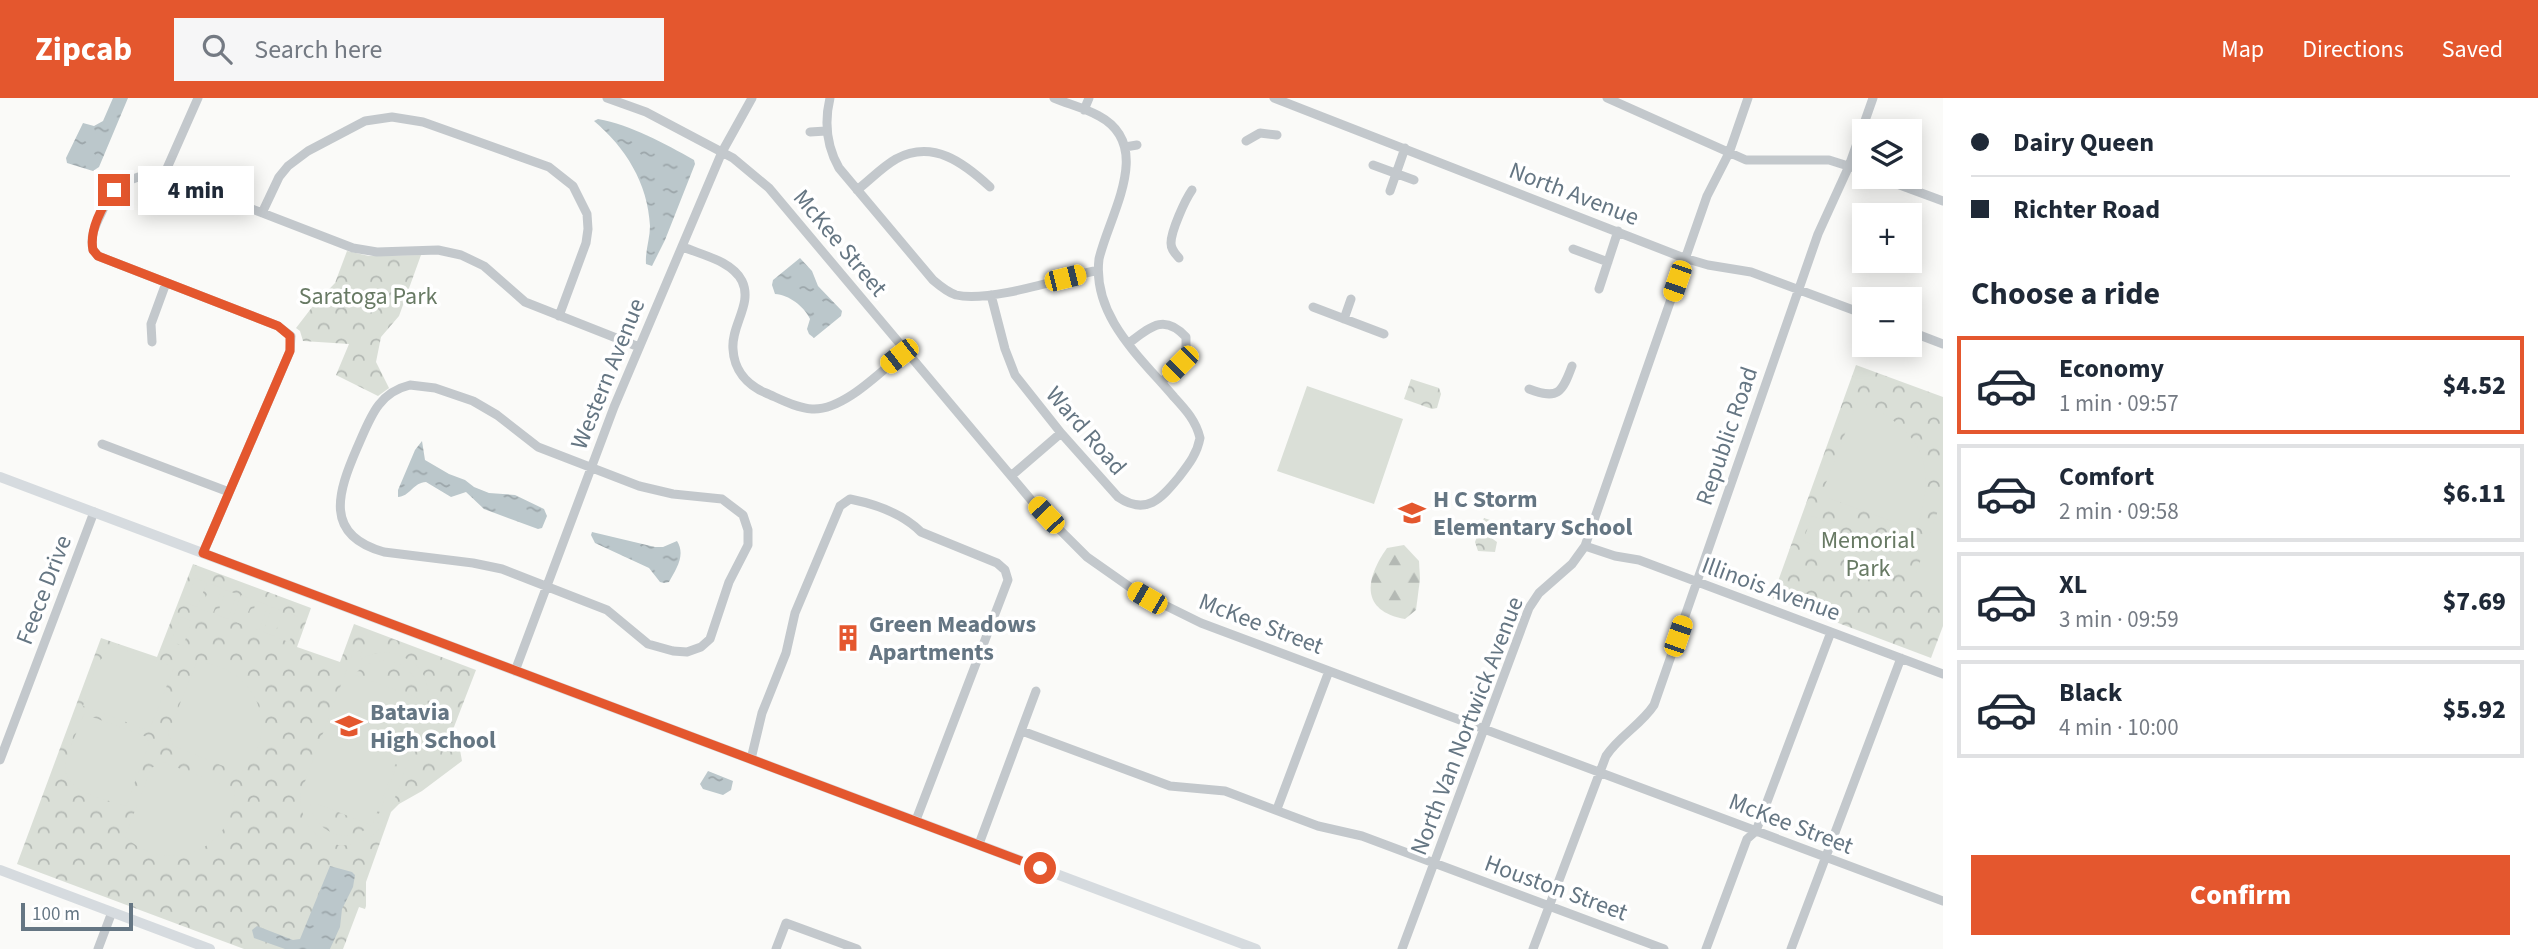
<!DOCTYPE html>
<html lang="en">
<head>
<meta charset="utf-8">
<style>
  :root { --surface:#fff; --page:#f6f6f7; --text:#1f2937; --muted:#747a83; --line:#e0e1e3; --accent:#e4572e }
  body { margin:0; font-family:"Source Sans 3",sans-serif; background:var(--page); color:var(--text); height:100vh; display:flex; flex-direction:column; font-size:26px; white-space:nowrap }
  * { box-sizing:border-box; margin:0 }
  p { font-size:23px; color:var(--muted) }
  .icon { flex:none; width:38px; height:38px; fill:none; stroke:currentColor; stroke-width:2; stroke-linecap:round; stroke-linejoin:round }
  .map { position:relative; flex:1; overflow:hidden }
  .side { display:flex; flex-direction:column; background:var(--surface); width:595px }
  .side>* { flex:none }
  .top-card { display:grid; align-content:center; height:154px; padding:0 28px; background:var(--surface) }
  .tools { position:absolute; left:1852px; top:21px; display:grid; gap:14px }
  .tools a { display:grid; place-items:center; width:70px; height:70px; border-radius:0px; background:var(--surface); box-shadow:0 4px 18px #0003; font-size:35px }
  .scale { position:absolute; left:21px; bottom:18px; width:112px; box-sizing:border-box; padding-left:7px; border:4px solid #657683; border-top:0; font-size:19px; line-height:24px; white-space:nowrap; color:#657683; -webkit-text-stroke:5px #fff; paint-order:stroke }
  .end { position:absolute; width:32px; height:32px; margin:-16px; border:9px solid #e4572e; background:#fff; box-shadow:0 0 0 4px #fff }
  .from { border-radius:50% }
  .bubble { position:absolute; height:49px; border-radius:0px; background:var(--surface); box-shadow:0 4px 18px #0003; font-size:23px; font-weight:800; line-height:49px; text-align:center }
  .car { position:absolute; width:21px; height:42px; margin:-21px -10px; border-radius:9px; box-shadow:0 0 5px 2px #0007; background:linear-gradient(#f5c518 24%,#345 0 40%,#f5c518 0 76%,#345 0 86%,#f5c518 0) }
  .top-card b { display:flex; align-items:center; gap:24px; height:66px; font-size:26px }
  .top-card b+b { border-top:2px solid var(--line) }
  .top-card i { width:18px; height:18px; background:var(--text) }
  ul { padding:0; list-style:none }
  li { display:flex; align-items:center; gap:21px; height:98px; margin:0 14px 10px; padding:0 14px; border:4px solid var(--line); border-radius:0px }
  li div { flex:1 }
  li b { display:block; font-size:26px }
  li em { font-style:normal; font-weight:800 }
  li.active { border-color:var(--accent) }
  li>.icon { width:63px; height:63px; stroke-width:1.5 }
  h2 { padding:0 28px; font-size:32px; line-height:84px }
  .primary-button { display:flex; gap:14px; margin-top:auto; padding:14px 28px }
  .primary-button a { flex:1; height:80px; border-radius:0px; background:var(--accent); color:#fff; font-size:28px; font-weight:800; line-height:80px; text-align:center }
  header { display:flex; align-items:center; gap:42px; box-sizing:border-box; height:98px; padding:0 35px; background:var(--accent); color:#fff }
  header strong { font-size:33px }
  nav { display:flex; gap:38px; margin-inline-start:auto; font-size:24px }
  .search { width:490px; height:63px; background:var(--page); display:flex; align-items:center; gap:18px; box-sizing:border-box; padding:0 24px; border-radius:0px; color:var(--muted); font-size:26px }
  main { display:flex; flex:1; min-height:0 }
  .map>svg:first-child { display:block }
  .forest { fill:url(#forest-firs) }
  .park { fill:url(#park-crowns) }
  .pitch { fill:#dadfd7; fill-rule:evenodd }
  .water { fill:url(#water-ripples) }
  .lines { fill:none; stroke-linecap:round; stroke-linejoin:round }
  .minor { stroke:#c3c8cc; stroke-width:9 }
  .major { stroke:#d6dbdf; stroke-width:10 }
  .route { stroke:#e4572e; stroke-width:9 }
  .labels { text-anchor:middle; dominant-baseline:central; stroke-width:7; stroke-linejoin:round; paint-order:stroke }
  .street-label { font-size:24px; fill:#657683; stroke:#fff }
  .park-label { font-size:24px; fill:#687a64; stroke:#fff }
  .poi-label { font-size:24px; font-weight:bold; fill:#657683; stroke:#fff; text-anchor:start }
</style>
</head>
<body>
<header>
<strong>Zipcab</strong>
<div class="search"><svg class="icon" aria-label="search" viewBox="0 0 24 24"><circle cx="10" cy="10" r="6"/><path d="M15 15l6 6"/></svg>Search here</div>
<nav><a>Map</a><a>Directions</a><a>Saved</a></nav>
</header>
<main>
<div class="map">
<svg width="1943" height="851" viewBox="0 0 1943 851">
  <defs>
    <pattern id="forest-firs" width="22" height="20" patternUnits="userSpaceOnUse" patternTransform="scale(1.75)"><rect width="22" height="20" fill="#dadfd7"/><path d="M5 1l3.5 6h-7zM16 11l3.5 6h-7z" fill="#b4b9b4"/></pattern>
    <pattern id="park-crowns" width="20" height="18" patternUnits="userSpaceOnUse" patternTransform="scale(1.75)"><rect width="20" height="18" fill="#dadfd7"/><path d="M2 6a3 3 0 1 1 6 0M12 15a3 3 0 1 1 6 0" fill="none" stroke="#b4b9b4"/></pattern>
    <pattern id="water-ripples" width="26" height="14" patternUnits="userSpaceOnUse" patternTransform="scale(1.75)"><rect width="26" height="14" fill="#bbc7cb"/><path d="M2 4q2-2 4 0t4 0M15 11q2-2 4 0t4 0" fill="none" stroke="#9ca6aa"/></pattern>
  </defs>
  <rect width="100%" height="100%" fill="#fafaf8"/>
  <path class="forest" d="M1404,447l15,16 1,18 -4,31 -11,9c-45,-8 -40,-40 -18,-71z"/>
  <path class="park" d="M347,153l22,5 52,-1 -22,61 -18,21 -5,25 13,26 -11,8 -42,-21 13,-31 -46,-3 -3,-10 -4,-3 17,-22 22,-23z
    M1856,267l87,32v229l-12,32 -159,-60z
    M1411,281l28,9 2,6 -4,14 -5,1 -28,-10z
    M1484,420l12,4 -6,15 7,5 -2,10 -17,-1 -3,-9z
    M193,466l118,44 -14,39 43,15 14,-38 122,46 -29,75 13,5 2,11 -40,30 -23,13 -8,8 -25,70v24l-1,3 -6,-2 -16,42h-99l-227,-85 84,-226 56,19z"/>
  <path class="pitch" d="M1307,288l96,33 -29,85 -97,-33z
    M1858,302c64,31 81,62 58,130l-88,-32 -4,-10z
    M1943,398v102l-25,-9 -4,-10z
    M1812,418l11,4 -9,25 -11,-4z
    M1827,424l11,4 -8,25 -12,-4z
    M195,480l12,5 -10,24 -11,-4z
    M211,486l11,4 -9,25 -12,-4z
    M226,492l11,4 -9,25 -11,-4z
    M241,497l12,5 -10,25 -11,-5z
    M257,503l11,4 -9,25 -12,-4z
    M272,509l11,4 -9,25 -11,-4z
    M288,515l11,4 -10,25 -11,-4z
    M181,519l11,4 -9,25 -12,-5z
    M116,549l58,20 -23,59 -6,3 -62,-23c7,-20 12,-51 33,-59z
    M354,552l8,2 -2,8c12,-8 27,-10 41,-4 48,20 20,72 7,105 -7,20 -14,41 -23,61 -29,42 -85,24 -85,-27zM391,563c18,6 29,18 29,38l-65,-24c8,-12 21,-15 36,-14zM419,604l-38,108 -8,13zM310,703l61,24c-23,22 -59,7 -61,-24z
    M197,564c60,4 86,68 44,111l-68,-27 -5,-13z
    M84,616l63,23 2,7 -23,62c-19,-7 -61,-12 -61,-39 1,-13 14,-39 19,-53z
    M163,664l72,28c-1,60 -65,87 -110,47l26,-69z"/>
  <path class="water" d="M113,0h15l-29,69 -6,4 -26,-8 -1,-5 17,-35 11,3 9,-5z
    M598,21c33,6 66,24 96,41l1,4 -30,76 -13,26 -6,-2c-1,-13 4,-25 4,-38 -2,-43 -25,-79 -56,-105z
    M800,160l12,13 6,15 24,25 -1,5 -27,22 -5,-4 -2,-5 3,-10c-6,-13 -21,-24 -35,-25l-3,-9 1,-5z
    M422,343l3,19 24,14 16,6 9,7 15,6 26,2 29,14 3,7 -5,12 -4,1 -54,-20 -18,-17 -15,5 -25,-15c-12,0 -17,15 -28,15v-7l17,-40z
    M592,434l63,15h8l14,-6c9,14 -1,28 -8,41l-5,1 -4,-1 -11,-14 -54,-25 -4,-8z
    M708,673l25,10 -2,9 -8,5 -20,-6 -3,-5z
    M330,768l22,6 3,3 -2,12 -11,22 -2,18 -10,22h-45l-31,-11 -2,-8 5,-4 36,14 7,-1z"/>
  <g class="lines">
    <path class="minor" d="M607,0l39,14 87,46 36,30 263,313 27,28 28,28 47,33 67,33 742,278
      M830,0c-6,25 -4,47 9,70l94,112c7,6 14,12 23,15 33,8 107,-17 142,-25
      M1274,0l410,160 24,7 43,7 113,42
      M1607,0l139,62h83l35,11
      M1084,12l5,-12
      M810,34l16,-1
      M1246,43l14,-8 17,2
      M1125,49l12,-2
      M1373,67l41,15
      M164,77l34,-77
      M1878,79l65,24
      M857,92c13,-10 25,-23 39,-31 37,-20 68,4 94,28
      M1390,93l15,-43
      M262,115l17,-36 9,-11 20,-15 57,-30 27,-4 31,5 126,45 24,19 14,28 1,15 -2,14 -27,73
      M683,149c19,8 49,14 59,34 11,23 -11,44 -9,68 1,21 14,36 33,44 14,6 30,15 46,16 32,2 70,-39 94,-58
      M1573,151l35,13
      M1179,160c-4,-5 -8,-8 -8,-15 0,-12 14,-43 21,-53
      M1599,191l19,-58
      M991,197l14,54 10,26 46,58 57,64c28,19 43,2 61,-20 10,-13 18,-23 21,-39 -4,-17 -14,-28 -26,-41 -34,-40 -82,-81 -75,-138 10,-44 56,-113 0,-143 -14,-8 -31,-12 -45,-18
      M1313,209l71,27
      M1344,221l7,-20
      M1909,233l34,13
      M152,244l-1,-18 15,-41
      M1129,245c21,-16 35,-30 57,-6v19l-24,26
      M410,287l25,3 38,13 24,14 41,32 101,39 34,8 49,5 21,16 5,15v15l-19,37 -19,57 -9,8 -14,5 -14,-1 -25,-7 -41,-34 -105,-41 -29,-6 -89,-11c-61,-17 -46,-60 -27,-104 13,-29 20,-55 53,-63z
      M1529,291c29,11 33,4 43,-23
      M102,346l127,48
      M1011,378l50,-43
      M1585,448l30,10 24,4 304,114
      M203,455l87,-202 1,-15 -13,-10 -180,-70 -5,-6c-3,-12 1,-21 6,-32 13,-31 31,-46 65,-43l189,73 24,4 61,-2 23,5 23,11 41,36 114,45
      M515,573l99,-264 108,-255 30,-54
      M1022,633l148,55 55,5 93,35 44,10 302,113
      M751,661l11,-46 24,-60 9,-40 45,-107 10,-7c25,5 53,15 71,33l76,31 8,7 3,10 -92,240
      M0,662l94,-248
      M1277,711l52,-138
      M979,746l57,-153
      M98,851l14,-37
      M776,851l10,-26 71,26
      M1402,851l127,-341 10,-15 33,-29 13,-18 122,-350 22,-43 19,-55
      M1533,851l73,-193c13,-20 35,-31 48,-51l164,-471 31,-68 24,-68
      M1706,851l41,-110 9,-8 75,-199
      M1791,851l110,-291"/>
    <path class="major" d="M0,379l1256,472
      M0,772l210,79"/>
  </g>
  <g class="lines">
    <path class="route" d="M114,92c-12,16 -25,40 -21,60l5,6 180,70 12,10v15l-87,202 837,315"/>
  </g>
  <defs>
    <symbol id="school-bare" viewBox="-9 -9 18 18"><path d="M0-5L7-2L0 1L-7-2ZM-4 1L0 2.5L4 1V4Q0 6-4 4Z" fill="#e4572e" stroke="#fff" stroke-width="2.5" paint-order="stroke"/></symbol>
    <symbol id="building-bare" viewBox="-9 -9 18 18"><path d="M-4-6H4V6H1V3H-1V6H-4ZM-2.5-4.3h1.7v1.8h-1.7ZM.8-4.3h1.7v1.8H.8ZM-2.5-1h1.7V.8h-1.7ZM.8-1h1.7V.8H.8Z" fill="#e4572e" stroke="#fff" stroke-width="2.5" paint-order="stroke"/></symbol>
  </defs>
  <g fill-rule="evenodd">
    <use href="#school-bare" x="1393" y="396" width="38" height="38"/>
    <use href="#building-bare" x="829" y="521" width="38" height="38"/>
    <use href="#school-bare" x="330" y="609" width="38" height="38"/>
  </g>
  <g class="labels">
    <g class="street-label">
      <text transform="translate(1574 96) rotate(21)">North Avenue</text>
      <text transform="translate(840 145) rotate(50)">McKee Street</text>
      <text transform="translate(608 276) rotate(-68)">Western Avenue</text>
      <text transform="translate(1086 333) rotate(49)">Ward Road</text>
      <text transform="translate(1727 338) rotate(-71)">Republic Road</text>
      <text transform="translate(1771 491) rotate(20)">Illinois Avenue</text>
      <text transform="translate(44 492) rotate(-69)">Feece Drive</text>
      <text transform="translate(1261 526) rotate(21)">McKee Street</text>
      <text transform="translate(1467 628) rotate(-69)">North Van Nortwick Avenue</text>
      <text transform="translate(1791 726) rotate(21)">McKee Street</text>
      <text transform="translate(1556 790) rotate(20)">Houston Street</text>
    </g>
    <g class="park-label">
      <text x="368" y="198">Saratoga Park</text>
      <text x="1868" y="442">Memorial<tspan x="1868" dy="28">Park</tspan></text>
    </g>
    <g class="poi-label">
      <text x="1433" y="401">H C Storm<tspan x="1433" dy="28">Elementary School</tspan></text>
      <text x="869" y="526">Green Meadows<tspan x="869" dy="28">Apartments</tspan></text>
      <text x="370" y="614">Batavia<tspan x="370" dy="28">High School</tspan></text>
    </g>
  </g>
</svg>
<div class="tools">
<a><svg class="icon" aria-label="layers" viewBox="0 0 24 24"><path d="M12 4l9 5-9 5-9-5zM3 14l9 5 9-5"/></svg></a>
<a>+</a>
<a>−</a>
</div>
<div class="scale">100 m</div>
<i class="end from" style="left:1040px;top:770px"></i>
<i class="end" style="left:114px;top:92px"></i>
<div class="bubble" style="left:138px;top:68px;width:116px">4 min</div>
<i class="car" style="left:1065px;top:180px;rotate:76deg"></i>
<i class="car" style="left:1677px;top:183px;rotate:199deg"></i>
<i class="car" style="left:899px;top:258px;rotate:232deg"></i>
<i class="car" style="left:1180px;top:266px;rotate:225deg"></i>
<i class="car" style="left:1046px;top:417px;rotate:317deg"></i>
<i class="car" style="left:1147px;top:500px;rotate:300deg"></i>
<i class="car" style="left:1678px;top:538px;rotate:19deg"></i>
</div>
<section class="side">
<div class="top-card">
<b><i class="from"></i>Dairy Queen</b>
<b><i></i>Richter Road</b>
</div>
<h2>Choose a ride</h2>
<ul>
<li class="active"><svg class="icon" aria-label="car" viewBox="0 0 24 24"><path d="M5 17H2v-5l4-1 3-4h7l3 4 3 1v5h-3M9 17h6M6 11h13"/><circle cx="7" cy="17" r="2"/><circle cx="17" cy="17" r="2"/></svg><div><b>Economy</b><p>1 min · 09:57</p></div><em>$4.52</em></li>
<li><svg class="icon" aria-label="car" viewBox="0 0 24 24"><path d="M5 17H2v-5l4-1 3-4h7l3 4 3 1v5h-3M9 17h6M6 11h13"/><circle cx="7" cy="17" r="2"/><circle cx="17" cy="17" r="2"/></svg><div><b>Comfort</b><p>2 min · 09:58</p></div><em>$6.11</em></li>
<li><svg class="icon" aria-label="car" viewBox="0 0 24 24"><path d="M5 17H2v-5l4-1 3-4h7l3 4 3 1v5h-3M9 17h6M6 11h13"/><circle cx="7" cy="17" r="2"/><circle cx="17" cy="17" r="2"/></svg><div><b>XL</b><p>3 min · 09:59</p></div><em>$7.69</em></li>
<li><svg class="icon" aria-label="car" viewBox="0 0 24 24"><path d="M5 17H2v-5l4-1 3-4h7l3 4 3 1v5h-3M9 17h6M6 11h13"/><circle cx="7" cy="17" r="2"/><circle cx="17" cy="17" r="2"/></svg><div><b>Black</b><p>4 min · 10:00</p></div><em>$5.92</em></li>
</ul>
<div class="primary-button"><a>Confirm</a></div>
</section>
</main>
</body>
</html>
